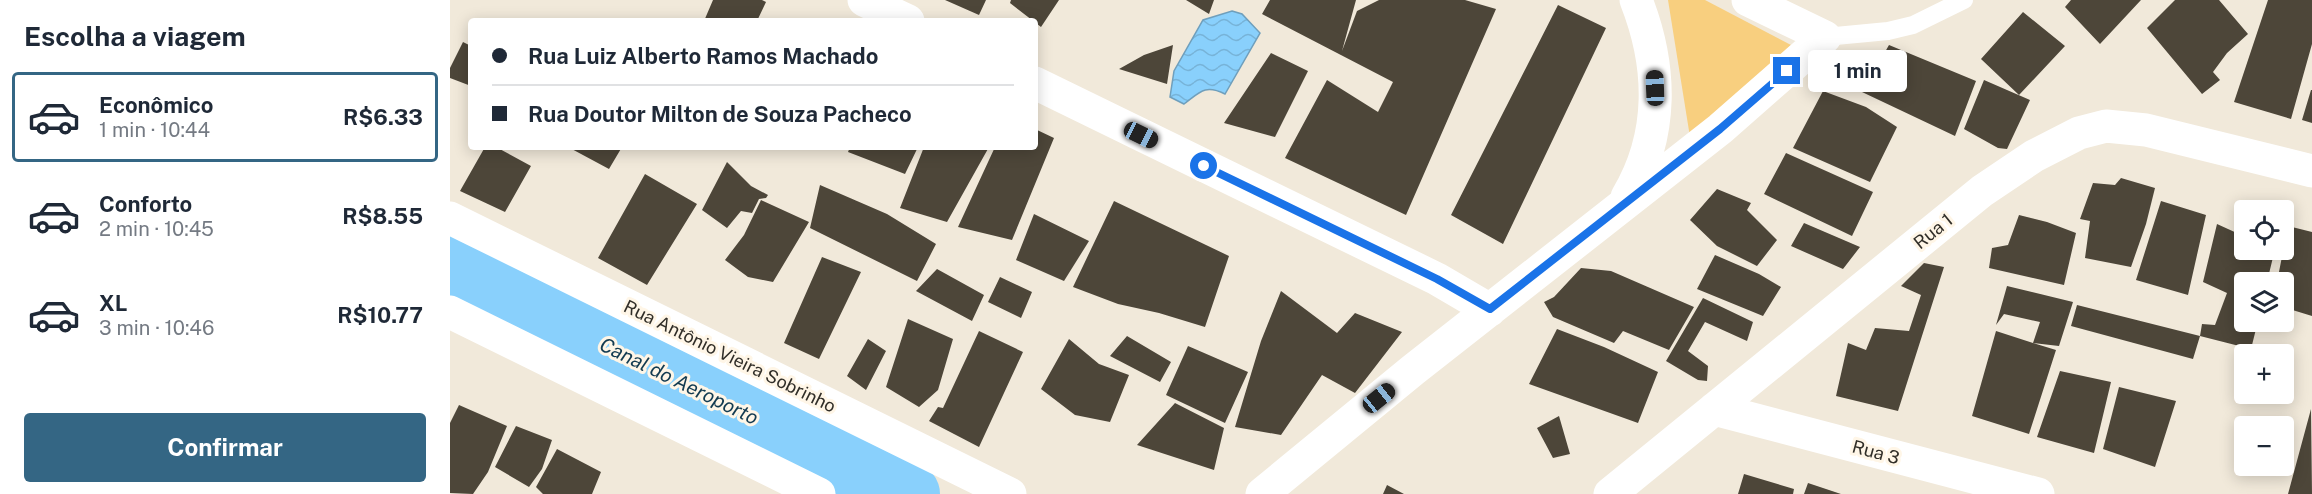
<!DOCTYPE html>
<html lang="pt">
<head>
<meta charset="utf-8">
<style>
  :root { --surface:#fff; --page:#f6f6f7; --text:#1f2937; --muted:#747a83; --line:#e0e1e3; --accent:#346684 }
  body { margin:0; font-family:"Public Sans",sans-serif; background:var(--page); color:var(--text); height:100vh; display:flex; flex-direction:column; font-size:22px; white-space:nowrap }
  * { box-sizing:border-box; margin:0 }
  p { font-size:20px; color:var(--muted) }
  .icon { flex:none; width:33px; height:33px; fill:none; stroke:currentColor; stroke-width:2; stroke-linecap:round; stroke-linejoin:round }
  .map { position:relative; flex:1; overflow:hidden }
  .drawer { display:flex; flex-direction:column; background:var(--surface); width:450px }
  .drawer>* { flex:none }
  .guide { position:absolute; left:18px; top:18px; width:570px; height:132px; border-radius:6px; box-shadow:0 3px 15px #0003; display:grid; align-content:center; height:132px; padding:0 24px; background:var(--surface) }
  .controls { position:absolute; left:1784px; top:200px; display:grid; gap:12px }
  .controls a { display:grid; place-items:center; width:60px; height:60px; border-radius:6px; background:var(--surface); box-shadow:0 3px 15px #0003; font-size:30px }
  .end { position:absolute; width:27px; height:27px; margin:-14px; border:8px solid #1a73e8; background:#fff; box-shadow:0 0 0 3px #fff }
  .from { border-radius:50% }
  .bubble { position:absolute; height:42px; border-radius:6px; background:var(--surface); box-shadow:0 3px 15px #0003; font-size:20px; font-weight:700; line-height:42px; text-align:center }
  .car { position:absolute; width:18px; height:36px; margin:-18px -9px; border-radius:8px; box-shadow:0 0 4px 2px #0007; background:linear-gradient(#222 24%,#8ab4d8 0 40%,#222 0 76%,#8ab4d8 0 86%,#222 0) }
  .guide b { display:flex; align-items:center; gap:21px; height:57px; font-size:22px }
  .guide b+b { border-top:2px solid var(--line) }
  .guide i { width:15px; height:15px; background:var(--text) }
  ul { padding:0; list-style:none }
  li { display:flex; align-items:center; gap:18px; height:90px; margin:0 12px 9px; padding:0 12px; border:3px solid transparent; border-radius:6px }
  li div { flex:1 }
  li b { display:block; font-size:22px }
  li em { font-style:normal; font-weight:700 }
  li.on { border-color:var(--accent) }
  li>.icon { width:54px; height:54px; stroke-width:1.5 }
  h2 { padding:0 24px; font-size:27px; line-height:72px }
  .button { display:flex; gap:12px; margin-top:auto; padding:12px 24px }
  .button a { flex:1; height:69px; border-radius:6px; background:var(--accent); color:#fff; font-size:24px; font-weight:700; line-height:69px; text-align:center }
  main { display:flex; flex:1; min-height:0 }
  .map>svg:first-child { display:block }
  .green { fill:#f8cf7f }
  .water { fill:url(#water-waves); stroke:#6f9fbc; stroke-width:1.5 }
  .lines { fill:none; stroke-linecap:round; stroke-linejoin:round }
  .river { stroke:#89d0fc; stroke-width:64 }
  .building { fill:#4d4639 }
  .service { stroke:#fff; stroke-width:18 }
  .minor { stroke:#fff; stroke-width:33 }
  .route { stroke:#1a73e8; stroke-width:8 }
  .labels { text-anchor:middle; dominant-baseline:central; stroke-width:6; stroke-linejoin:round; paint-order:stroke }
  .street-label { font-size:18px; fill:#312e28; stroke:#fff6e7 }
  .water-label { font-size:20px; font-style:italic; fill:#133b51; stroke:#fff6e7 }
</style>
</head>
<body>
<main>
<section class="drawer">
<h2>Escolha a viagem</h2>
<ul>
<li class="on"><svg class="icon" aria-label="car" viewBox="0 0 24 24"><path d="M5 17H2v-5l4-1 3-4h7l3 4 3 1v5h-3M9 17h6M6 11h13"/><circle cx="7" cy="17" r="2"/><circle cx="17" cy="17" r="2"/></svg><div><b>Econômico</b><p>1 min · 10:44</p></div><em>R$6.33</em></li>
<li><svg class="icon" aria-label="car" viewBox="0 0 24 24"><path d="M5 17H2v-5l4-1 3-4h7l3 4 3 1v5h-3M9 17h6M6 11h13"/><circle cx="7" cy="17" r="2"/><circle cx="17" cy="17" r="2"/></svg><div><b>Conforto</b><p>2 min · 10:45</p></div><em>R$8.55</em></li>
<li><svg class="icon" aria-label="car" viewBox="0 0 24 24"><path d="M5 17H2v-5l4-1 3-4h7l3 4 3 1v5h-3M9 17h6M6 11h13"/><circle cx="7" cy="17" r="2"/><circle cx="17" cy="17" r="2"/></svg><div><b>XL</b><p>3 min · 10:46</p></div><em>R$10.77</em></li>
</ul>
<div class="button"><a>Confirmar</a></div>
</section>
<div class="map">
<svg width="1862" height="494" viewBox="0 0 1862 494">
  <defs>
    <pattern id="water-waves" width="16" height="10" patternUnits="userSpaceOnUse" patternTransform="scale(1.5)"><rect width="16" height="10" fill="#89d0fc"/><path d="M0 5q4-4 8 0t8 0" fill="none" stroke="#77b3d8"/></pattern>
  </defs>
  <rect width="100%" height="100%" fill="#f1e9da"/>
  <path class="green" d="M1218,0h37l86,45 -101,92z"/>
  <path class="water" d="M782,11l10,3 18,19 -35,61c-20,-10 -25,-2 -41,10l-14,-7 4,-26 29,-51z"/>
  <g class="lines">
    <path class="river" d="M0,267l458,227"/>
  </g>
  <path class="building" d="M263,0h49l4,2 -9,19h-53z
    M495,0h41l-7,15z
    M561,0h48l-18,27 -31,-24z
    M736,0h28l-5,14z
    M820,0h86l-14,51 15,-40 22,-11h86l31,9 -90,206 -121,-57 42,-78 51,32 15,-30 -131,-68z
    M1621,0h70l-41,44 -35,-37z
    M1725,0h44l29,34 -21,19 -14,19 7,8 -18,14 -55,-66z
    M1818,0h44v44l-21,75 -57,-17z
    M1108,5l48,23 -103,216 -52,-29z
    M1573,12l42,34 -46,49 -38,-36z
    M13,42l8,4v40l-21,-8v-10z
    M723,45l-6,39 -48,-15 25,-14z
    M1439,45l87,36 -21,55 -93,-44z
    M821,53l37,18 -33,66 -51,-14z
    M1534,80l46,20 -23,49 -9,-1 -34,-19z
    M1861,90h1v33l-10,-3z
    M1373,91l43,16 31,20 -27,55 -77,-34z
    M585,129l19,9 -42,102 -54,-13 37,-80h40z
    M35,147h11l35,19 -26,46 -45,-21z
    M118,147h54l-13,22z
    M400,147h68l-13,27 -57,-22z
    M474,147h65l-42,75 -47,-14z
    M1336,153l87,39 -21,44 -88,-42z
    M277,162l24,24 17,9 -2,3 -7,1 -7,14 -11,-2 -14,17 -25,-18z
    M195,174l52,30 -50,81 -49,-27z
    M1671,178l34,10 -9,36 -15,43 -46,-9 5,-37 -10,-2 13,-36 22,2z
    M370,185l67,29 49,30 -19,37 -107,-53z
    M1267,189l34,14 -4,7 30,30 -20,26 -40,-20 -27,-26z
    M311,200l48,22 -36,60 -25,-5 -23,-17 19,-25z
    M664,201l115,55 -24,71 -46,-14 -41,-9 -45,-17z
    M1711,201l45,14 -18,80 -52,-15z
    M584,214l55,27 -25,40 -48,-21z
    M1569,215l28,7 29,11 -12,52 -75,-17 3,-20 16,-3z
    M1793,216l1,33h31l-8,33h-23v39h14l-7,28 -51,-13 -7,23 -122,-33 6,-21 123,31 2,-12 13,1 12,-32 -24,-11 14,-58 22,10z
    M1354,223l56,24 -17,22 -52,-23z
    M1838,226l24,6v84l-29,-9v-25h-6z
    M1265,255l44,19 22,13 -18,29 -66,-27z
    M372,257l39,15 -42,87 -35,-16z
    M1474,263l20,4 -46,144 -62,-15 12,-53 18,7 9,-22 34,3 12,-36 -20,-9z
    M1131,268l30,3 83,36 -25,43 -46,-19 -9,12 -61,-26 -9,-15 10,-5z
    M487,269l47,26 -12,26 -56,-30z
    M550,277l32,15 -11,26 -33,-16z
    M1557,286l66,16 -14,44 -26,-3 23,7 -27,84 -57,-18 24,-85 37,12 7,-21 -36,-8 -8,11z
    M831,291l56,42 18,-20 47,19 -47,61 -33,-18 -41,60 -46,-8 26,-86z
    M1253,298l50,24 -6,19 -42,-19 -17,29 20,15 -1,15 -9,-1 -32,-19z
    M458,319l45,20 -15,51 -19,17 -33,-20z
    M1107,329l47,18 54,25 -20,51 -109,-39z
    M529,331l44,21 -44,95 -50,-26 9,-14 5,1z
    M677,336l44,26 -11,20 -50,-26z
    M418,339l18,12 -20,39 -19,-14z
    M619,339l30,25 30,11 -19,47 -35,-7 -34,-26z
    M738,346l60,26 -23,51 -59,-28z
    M1610,371l51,11 -17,71 -57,-16z
    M1669,387l57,14 -21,66 -52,-18z
    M725,403l49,25 -10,42 -77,-25z
    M9,405l48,21 -19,46 -15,22 -23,-1v-70z
    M1861,409l1,85h-24z
    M1109,416l11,38 -17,4 -16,-30z
    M66,426l36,14 -10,29 -13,18 -34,-20z
    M107,449l44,23 -9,22h-49l-7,-7z
    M1294,474l50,15 -1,5h-55z
    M1358,483l33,11h-37z
    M937,485l17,9h-21z"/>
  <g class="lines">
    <path class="service" d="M1375,37l63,-6 25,-6 51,-25"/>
    <path class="minor" d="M414,0l44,21
      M585,83l402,196 53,31
      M1177,197c37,-62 35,-131 9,-197
      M0,218l560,276
      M0,312l369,182
      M1264,409l324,85
      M812,494l151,-124 307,-241 105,-92 -77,-37
      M1160,494l372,-303 52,-35 45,-23 27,-7 40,4 166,41"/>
  </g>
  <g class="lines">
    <path class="route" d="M754,166l233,113 53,30 230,-180 67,-58"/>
  </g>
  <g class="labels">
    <g class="street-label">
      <text transform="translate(1483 231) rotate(-39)">Rua 1</text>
      <text transform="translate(280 356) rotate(26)">Rua Antônio Vieira Sobrinho</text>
      <text transform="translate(1426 452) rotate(15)">Rua 3</text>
    </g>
    <g class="water-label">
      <text transform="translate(229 381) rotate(26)">Canal do Aeroporto</text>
    </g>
  </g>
</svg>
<div class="controls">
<a><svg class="icon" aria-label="locate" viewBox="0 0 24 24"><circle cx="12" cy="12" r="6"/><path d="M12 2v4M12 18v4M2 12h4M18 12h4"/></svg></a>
<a><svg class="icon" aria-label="layers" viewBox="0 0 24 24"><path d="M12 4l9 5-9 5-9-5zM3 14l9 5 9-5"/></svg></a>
<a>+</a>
<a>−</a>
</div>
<i class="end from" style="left:754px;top:166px"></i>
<i class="end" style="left:1337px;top:71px"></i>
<div class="bubble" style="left:1358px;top:50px;width:99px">1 min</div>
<i class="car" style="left:1205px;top:88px;rotate:358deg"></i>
<i class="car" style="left:691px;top:135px;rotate:116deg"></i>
<i class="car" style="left:929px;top:398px;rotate:51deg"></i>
<div class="guide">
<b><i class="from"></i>Rua Luiz Alberto Ramos Machado</b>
<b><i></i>Rua Doutor Milton de Souza Pacheco</b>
</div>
</div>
</main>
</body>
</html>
